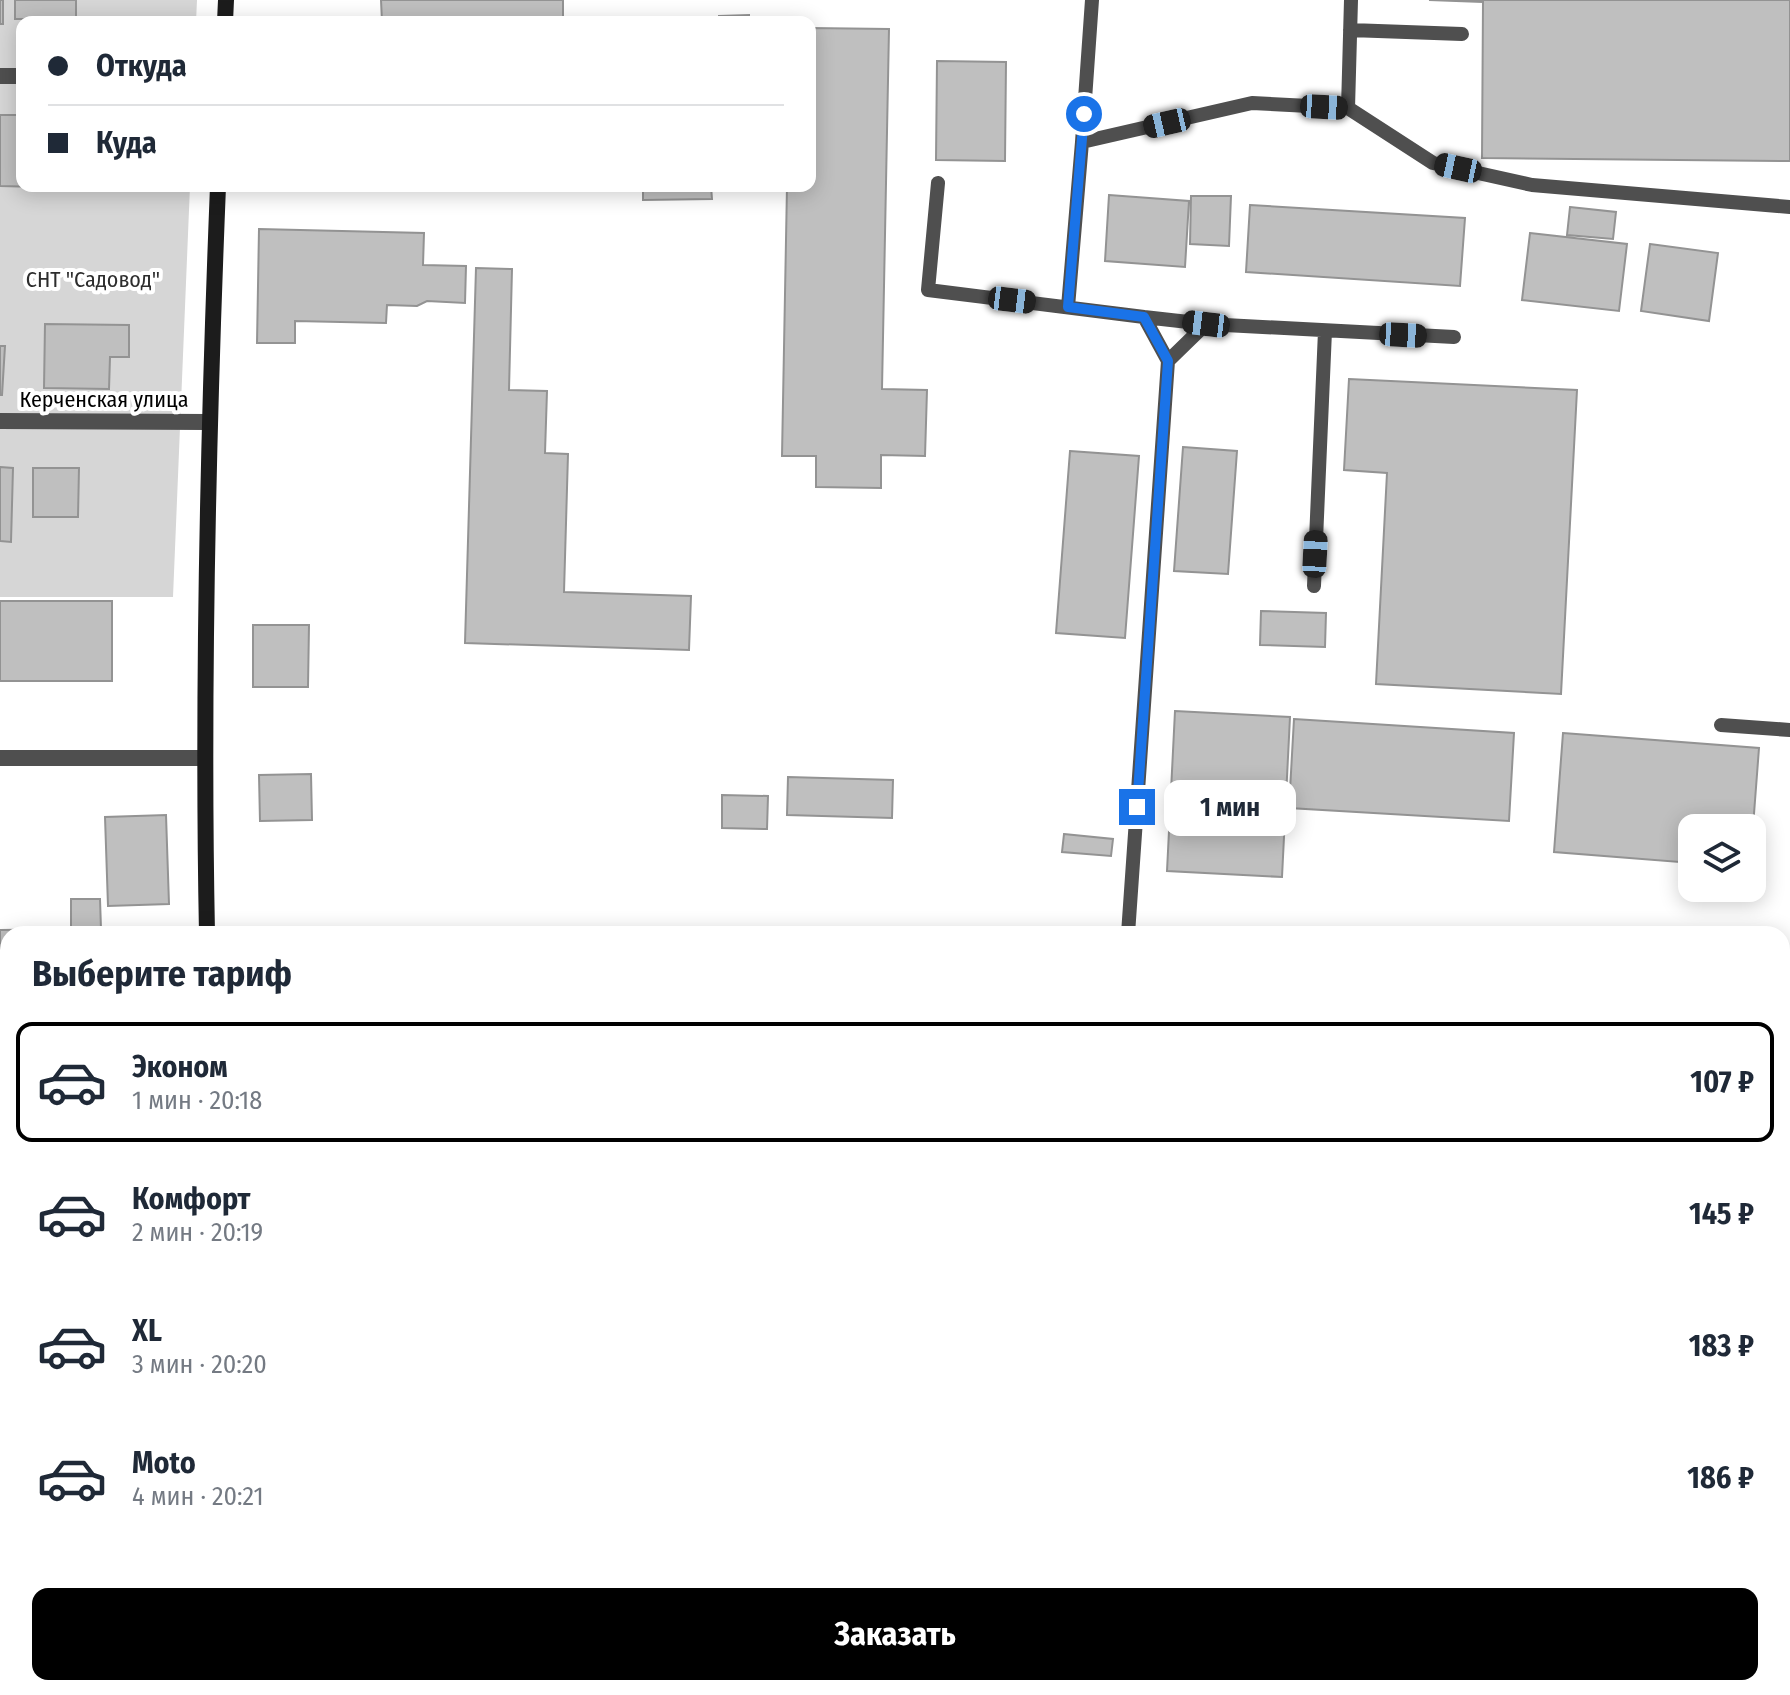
<!DOCTYPE html>
<html lang="ru">
<head>
<meta charset="utf-8">
<style>
  :root { --surface:#fff; --page:#f2f2f3; --text:#1f2937; --muted:#747a83; --line:#e0e1e3; --accent:#000 }
  body { margin:0; font-family:"Fira Sans Condensed",sans-serif; background:var(--page); color:var(--text); height:100vh; display:flex; flex-direction:column; font-size:30px; white-space:nowrap }
  * { box-sizing:border-box; margin:0 }
  p { font-size:26px; color:var(--muted) }
  .icon { flex:none; width:44px; height:44px; fill:none; stroke:currentColor; stroke-width:2; stroke-linecap:round; stroke-linejoin:round }
  .map { position:relative; flex:1; overflow:hidden }
  .details { position:absolute; left:0px; top:926px; width:1790px; height:770px; display:flex; flex-direction:column; background:var(--surface); border-radius:24px 24px 0 0; box-shadow:0 4px 20px #0003 }
  .details>* { flex:none }
  .banner { position:absolute; left:16px; top:16px; width:800px; height:176px; border-radius:16px; box-shadow:0 4px 20px #0003; display:grid; align-content:center; height:176px; padding:0 32px; background:var(--surface) }
  .tools { position:absolute; left:1678px; top:814px; display:grid; gap:16px }
  .tools a { display:grid; place-items:center; width:88px; height:88px; border-radius:16px; background:var(--surface); box-shadow:0 4px 20px #0003; font-size:40px }
  .end { position:absolute; width:36px; height:36px; margin:-18px; border:10px solid #1a73e8; background:#fff; box-shadow:0 0 0 4px #fff }
  .from { border-radius:50% }
  .bubble { position:absolute; height:56px; border-radius:16px; background:var(--surface); box-shadow:0 4px 20px #0003; font-size:26px; font-weight:700; line-height:56px; text-align:center }
  .car { position:absolute; width:24px; height:48px; margin:-24px -12px; border-radius:10px; box-shadow:0 0 6px 2px #0007; background:linear-gradient(#222 24%,#8ab4d8 0 40%,#222 0 76%,#8ab4d8 0 86%,#222 0) }
  .banner b { display:flex; align-items:center; gap:28px; height:76px; font-size:30px }
  .banner b+b { border-top:2px solid var(--line) }
  .banner i { width:20px; height:20px; background:var(--text) }
  ul { padding:0; list-style:none }
  li { display:flex; align-items:center; gap:24px; height:120px; margin:0 16px 12px; padding:0 16px; border:4px solid transparent; border-radius:16px }
  li div { flex:1 }
  li b { display:block; font-size:30px }
  li em { font-style:normal; font-weight:700 }
  li.selected { border-color:var(--accent) }
  li>.icon { width:72px; height:72px; stroke-width:1.5 }
  h2 { padding:0 32px; font-size:36px; line-height:96px }
  .action { display:flex; gap:16px; margin-top:auto; padding:16px 32px }
  .action a { flex:1; height:92px; border-radius:16px; background:var(--accent); color:#fff; font-size:32px; font-weight:700; line-height:92px; text-align:center }
  .map>svg:first-child { display:block }
  .green { fill:#d6d6d6 }
  .building { fill:#bfbfbf; stroke:#939393; stroke-width:2 }
  .lines { fill:none; stroke-linecap:round; stroke-linejoin:round }
  .primary-casing { stroke:#dbdbdb; stroke-width:22 }
  .lane { stroke:#4f4f4f; stroke-width:14 }
  .street { stroke:#4f4f4f; stroke-width:16 }
  .secondary { stroke:#1c1c1c; stroke-width:16 }
  .primary { stroke:#000; stroke-width:20 }
  .route { stroke:#1a73e8; stroke-width:10 }
  .labels { text-anchor:middle; dominant-baseline:central; stroke-width:8; stroke-linejoin:round; paint-order:stroke }
  .park-label { font-size:22px; fill:#2d2d2d; stroke:#fff }
  .street-label { font-size:22px; fill:#000; stroke:#fff }
</style>
</head>
<body>
<div class="map">
<svg width="1790" height="1695" viewBox="0 0 1790 1695">
  <rect width="100%" height="100%" fill="#fff"/>
  <path class="green" d="M0,0h197l-1,22h-174v164h168l-17,411h-173z"/>
  <path class="building" d="M0,0h3v24h-3z
    M15,0h61v19h-61z
    M381,0h182v22h-181z
    M1429,0h361v161l-308,-3 1,-156z
    M749,15v7h-30v-6z
    M810,28l79,1 -7,360 45,1 -2,66 -44,-1v33l-65,-1v-31h-34l5,-270h23z
    M937,61l69,1 -1,99 -69,-1z
    M0,115h22v71l18,1 -40,-1z
    M643,186h68l1,13 -69,1z
    M1109,195l80,6 -4,66 -80,-6z
    M1191,196h40l-2,50 -39,-2z
    M1250,205l215,13 -5,68 -214,-14z
    M1570,207l46,5 -3,27 -46,-4z
    M259,229l165,4 -1,32 43,1 -1,37 -38,-2 -10,5 -30,-1 -1,18 -91,-2v22h-38z
    M1530,233l97,11 -8,67 -97,-11z
    M1650,244l68,9 -9,68 -68,-10z
    M476,268l36,1 -3,121 38,1 -2,62 23,1 -4,138 127,4 -2,54 -224,-7z
    M45,324l84,1v32h-19l-1,32 -65,-1z
    M0,346h5l-3,49h-2z
    M1349,379l228,11 -16,304 -185,-10 11,-211 -43,-3z
    M1183,447l54,4 -9,123 -54,-3z
    M1070,451l69,5 -14,182 -69,-5z
    M0,467l13,1 -2,74 -11,-1z
    M33,468h46l-1,49h-45z
    M0,601h112v80h-112z
    M1261,611l65,2 -1,34 -65,-2z
    M253,625h56l-1,62h-55z
    M1175,711l115,6 -8,160 -115,-6z
    M1294,719l220,14 -5,88 -220,-13z
    M1563,733l196,15 -7,92v-12h-60v35l-138,-11z
    M311,774l1,46 -52,1 -1,-46z
    M788,777l105,3 -1,38 -105,-3z
    M722,795l46,1 -1,33 -45,-1z
    M166,815l3,89 -61,2 -3,-89z
    M1064,834l49,5 -2,17 -49,-4z
    M71,899h29l1,30 53,-1v6h-146v45h-8v-49l71,-1z
    M0,1108h8v23h-8z
    M0,1155h8v41h-8z
    M8,1606v82h123l3,7h-134v-59z
    M1065,1688h161v7h-161z"/>
  <g class="lines">
    <defs>
      <path id="primary" d="M1782,1138l8,1
        M1782,1199h8
        M0,1339l8,-3
        M0,1423l8,-3"/>
    </defs>
    <use href="#primary" class="primary-casing"/>
    <path class="lane" d="M1350,30l112,4
      M1348,108l3,-108
      M1082,142l10,-142
      M938,183l-10,107 216,27 24,44 -40,573
      M1068,307l14,-165 170,-39 96,5 85,55 99,22 258,22
      M1144,317l62,7
      M1168,361l38,-37 248,13
      M1314,586l11,-255
      M1721,725l69,5
      M0,1560l8,3
      M688,1695v-7
      M1023,1695v-7"/>
    <path class="street" d="M0,76h22
      M0,421l208,1
      M0,758h203
      M0,1084h8"/>
    <path class="secondary" d="M225,22l1,-22
      M207,934c-5,-250 1,-499 11,-748
      M1782,1053h8
      M207,1695v-7"/>
    <use href="#primary" class="primary"/>
  </g>
  <g class="lines">
    <path class="route" d="M1084,114l-16,193 76,10 24,44 -31,446"/>
  </g>
  <g class="labels">
    <g class="park-label">
      <text x="93" y="279">СНТ "Садовод"</text>
    </g>
    <g class="street-label">
      <text x="104" y="399">Керченская улица</text>
    </g>
  </g>
</svg>
<div class="tools">
<a><svg class="icon" aria-label="layers" viewBox="0 0 24 24"><path d="M12 4l9 5-9 5-9-5zM3 14l9 5 9-5"/></svg></a>
</div>
<i class="end from" style="left:1084px;top:114px"></i>
<i class="end" style="left:1137px;top:807px"></i>
<div class="bubble" style="left:1164px;top:780px;width:132px">1 мин</div>
<i class="car" style="left:1324px;top:107px;rotate:93deg"></i>
<i class="car" style="left:1167px;top:123px;rotate:257deg"></i>
<i class="car" style="left:1458px;top:168px;rotate:282deg"></i>
<i class="car" style="left:1012px;top:300px;rotate:97deg"></i>
<i class="car" style="left:1206px;top:324px;rotate:277deg"></i>
<i class="car" style="left:1403px;top:335px;rotate:93deg"></i>
<i class="car" style="left:1315px;top:554px;rotate:3deg"></i>
<div class="banner">
<b><i class="from"></i>Откуда</b>
<b><i></i>Куда</b>
</div>
<section class="details">
<h2>Выберите тариф</h2>
<ul>
<li class="selected"><svg class="icon" aria-label="car" viewBox="0 0 24 24"><path d="M5 17H2v-5l4-1 3-4h7l3 4 3 1v5h-3M9 17h6M6 11h13"/><circle cx="7" cy="17" r="2"/><circle cx="17" cy="17" r="2"/></svg><div><b>Эконом</b><p>1 мин · 20:18</p></div><em>107 ₽</em></li>
<li><svg class="icon" aria-label="car" viewBox="0 0 24 24"><path d="M5 17H2v-5l4-1 3-4h7l3 4 3 1v5h-3M9 17h6M6 11h13"/><circle cx="7" cy="17" r="2"/><circle cx="17" cy="17" r="2"/></svg><div><b>Комфорт</b><p>2 мин · 20:19</p></div><em>145 ₽</em></li>
<li><svg class="icon" aria-label="car" viewBox="0 0 24 24"><path d="M5 17H2v-5l4-1 3-4h7l3 4 3 1v5h-3M9 17h6M6 11h13"/><circle cx="7" cy="17" r="2"/><circle cx="17" cy="17" r="2"/></svg><div><b>XL</b><p>3 мин · 20:20</p></div><em>183 ₽</em></li>
<li><svg class="icon" aria-label="car" viewBox="0 0 24 24"><path d="M5 17H2v-5l4-1 3-4h7l3 4 3 1v5h-3M9 17h6M6 11h13"/><circle cx="7" cy="17" r="2"/><circle cx="17" cy="17" r="2"/></svg><div><b>Moto</b><p>4 мин · 20:21</p></div><em>186 ₽</em></li>
</ul>
<div class="action"><a>Заказать</a></div>
</section>
</div>
</body>
</html>
